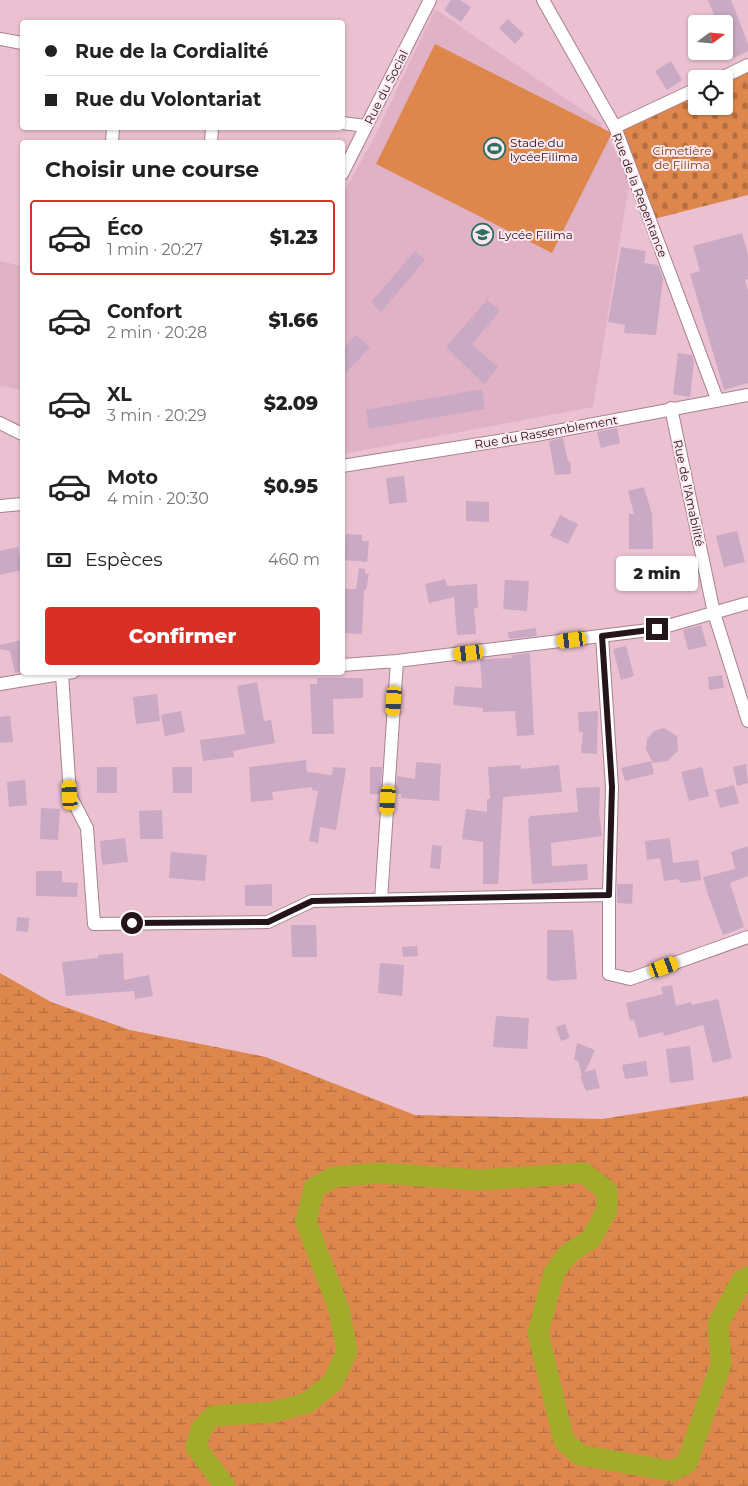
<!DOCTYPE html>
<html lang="fr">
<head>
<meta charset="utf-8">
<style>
  :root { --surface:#fff; --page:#f6f6f6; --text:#222; --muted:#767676; --line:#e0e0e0; --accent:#d93025 }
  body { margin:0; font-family:Montserrat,sans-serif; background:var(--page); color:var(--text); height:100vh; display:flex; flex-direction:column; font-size:19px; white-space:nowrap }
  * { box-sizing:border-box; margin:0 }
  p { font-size:16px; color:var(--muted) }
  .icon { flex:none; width:28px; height:28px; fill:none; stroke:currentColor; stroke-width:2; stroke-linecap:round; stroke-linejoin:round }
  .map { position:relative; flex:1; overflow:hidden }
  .side { position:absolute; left:20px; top:140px; width:325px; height:535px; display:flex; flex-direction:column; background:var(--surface); border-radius:5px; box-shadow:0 1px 4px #0004 }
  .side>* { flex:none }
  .banner { position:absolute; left:20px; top:20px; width:325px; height:110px; border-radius:5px; box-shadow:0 1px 4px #0004; display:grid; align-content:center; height:110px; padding:0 25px; background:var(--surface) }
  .needle { width:32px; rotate:74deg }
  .fabs { position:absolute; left:688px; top:15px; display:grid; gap:10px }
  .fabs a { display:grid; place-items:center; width:45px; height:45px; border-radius:5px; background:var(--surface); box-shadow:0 1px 4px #0004; font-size:25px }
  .end { position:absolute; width:22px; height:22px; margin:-11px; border:6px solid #23151b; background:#fff; box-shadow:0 0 0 2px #fff }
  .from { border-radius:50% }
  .bubble { position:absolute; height:35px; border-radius:5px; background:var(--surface); box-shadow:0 1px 4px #0004; font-size:16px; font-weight:800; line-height:35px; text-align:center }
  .car { position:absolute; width:15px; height:30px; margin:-15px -8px; border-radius:6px; box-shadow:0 0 4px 1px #0007; background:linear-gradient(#f5c518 24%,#345 0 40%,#f5c518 0 76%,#345 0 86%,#f5c518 0) }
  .banner b { display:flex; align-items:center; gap:18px; height:48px; font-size:19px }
  .banner b+b { border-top:1px solid var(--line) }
  .banner i { width:12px; height:12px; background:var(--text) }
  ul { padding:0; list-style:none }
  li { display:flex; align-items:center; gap:15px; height:75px; margin:0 10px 8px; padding:0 15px; border:2px solid transparent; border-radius:5px }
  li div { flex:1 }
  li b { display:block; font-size:19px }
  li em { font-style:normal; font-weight:800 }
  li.on { border-color:var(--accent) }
  li>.icon { width:45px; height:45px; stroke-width:1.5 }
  h2 { padding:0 25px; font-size:22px; line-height:60px }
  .pay { display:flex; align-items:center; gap:12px; height:55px; padding:0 25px; font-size:19px }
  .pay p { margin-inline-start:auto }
  .cta { display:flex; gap:10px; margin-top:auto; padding:10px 25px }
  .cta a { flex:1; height:58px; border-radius:5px; background:var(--accent); color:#fff; font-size:20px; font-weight:800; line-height:58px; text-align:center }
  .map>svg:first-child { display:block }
  .built { fill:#e1b2c5 }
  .grass { fill:#de874d }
  .wetland { fill:url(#wetland-marsh) }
  .cemetery { fill:url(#cemetery-stones) }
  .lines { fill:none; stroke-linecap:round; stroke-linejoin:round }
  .river { stroke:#a3ab2b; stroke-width:21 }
  .building { fill:#c9a9c3 }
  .street-casing { stroke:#a78190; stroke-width:14 }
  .street { stroke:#fff; stroke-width:12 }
  .route { stroke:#23151b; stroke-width:6 }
  .labels { text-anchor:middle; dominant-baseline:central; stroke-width:4; stroke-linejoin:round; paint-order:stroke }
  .street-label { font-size:12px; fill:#23151b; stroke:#fee9f1 }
  .poi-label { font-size:12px; fill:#23151b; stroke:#fee9f1; text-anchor:start }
  .park-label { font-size:12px; fill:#7d3e0c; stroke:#fee9f1 }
</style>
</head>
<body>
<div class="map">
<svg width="748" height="1486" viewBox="0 0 748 1486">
  <defs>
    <pattern id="wetland-marsh" width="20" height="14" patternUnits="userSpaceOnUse" patternTransform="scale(1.25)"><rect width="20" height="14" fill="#de874d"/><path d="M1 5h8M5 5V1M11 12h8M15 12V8" fill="none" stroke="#b46d3f"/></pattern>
    <pattern id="cemetery-stones" width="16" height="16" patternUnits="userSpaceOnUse" patternTransform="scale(1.25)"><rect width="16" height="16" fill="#de874d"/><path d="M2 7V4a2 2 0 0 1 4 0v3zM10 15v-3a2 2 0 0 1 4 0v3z" fill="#b46d3f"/></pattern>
  </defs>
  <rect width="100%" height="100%" fill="#ebc1d1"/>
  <path class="built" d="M435,9l165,113 30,56 -37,229 -250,47v-260l32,-58z
    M0,261l22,5v124l-22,-4z"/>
  <path class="grass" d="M435,44l177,89 -60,120 -176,-89z"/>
  <path class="wetland" d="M0,973l51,29 79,28 136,27 149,58 187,4 146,-23v390h-748z"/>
  <path class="cemetery" d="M748,65v130l-98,25 -35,-93 81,-38v17h28v-27z"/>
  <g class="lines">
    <path class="river" d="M225,1486l-29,-39 5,-18 12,-13 60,-4 34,-9 26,-21 14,-31 -8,-42 -33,-87 8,-34 20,-11 45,-4 100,7 105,-7 23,18v19l-16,29 -23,15 -14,19 -16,60 26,108 16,14 92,16 15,-8 34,-99 -3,-40 24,-44 6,-3"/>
  </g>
  <path class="building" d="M451,0h9l11,7 -10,15 -17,-12z
    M708,0h23l17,44v7l-14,7 -10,-21v-17l-7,3z
    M508,19l16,15 -9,10 -16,-16z
    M671,61l11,19 -15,10 -12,-19z
    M742,233l6,22v24l-3,1 3,11v92l-24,7 -34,-116 10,-3 -7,-25z
    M621,247l25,4 -2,12 14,2 5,14 -7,56 -32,-2 1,-8 -17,-3z
    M415,251l10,9 -44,52 -10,-10z
    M487,300l13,11 -28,33 26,23 -14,17 -38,-37z
    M356,335l14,12 -28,30v-27z
    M678,353l14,2 2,7 -4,35 -17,-3z
    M482,389l3,20 -116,20 -3,-19z
    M617,428l3,15 -19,5 -4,-16z
    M563,438l5,23h2l1,13 -16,1 -6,-34z
    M404,476l3,26 -18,2 -3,-26z
    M644,487l8,27 1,35h-24v-35h5l-6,-23z
    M466,501l23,1v20l-23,-1z
    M560,515l18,9 -10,20 -18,-8z
    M737,531l8,31 -21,5 -8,-31z
    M346,534l16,1v6h7l-2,21 -23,-2z
    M18,547l4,23 -22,5v-24z
    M359,568l6,1v4l4,1 -3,16h-2l-2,44 -18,-1 1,-35h-3v-9h14z
    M445,579l2,7 30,-2 1,24h-4l2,26 -19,1 -3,-38 -25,6 -4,-19z
    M505,580l24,1 -2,30 -24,-2z
    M701,625l6,21 -19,4 -5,-20z
    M536,628l1,8 -28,3 -1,-7z
    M22,640v32l-7,1 -5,-22 -10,-2v-4z
    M626,646l8,30 -13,4 -8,-31z
    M530,653l4,82 -17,1 -2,-25 -32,1v-4l-30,-3 2,-19 27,2 -2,-29 32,-1 -1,-3z
    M722,675l2,13 -15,2 -1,-13z
    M317,678h46v20l-30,1 1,35h-22l-2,-50h7z
    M257,682l7,39 7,-1 4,23 -42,8 1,6 -31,4 -3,-21 45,-6 -8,-48z
    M157,694l3,27 -24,3 -3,-27z
    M181,711l4,21 -20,4 -4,-21z
    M598,711l-1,43 -16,-1 2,-21h-4l-1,-20z
    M10,716l3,26 -13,1v-26z
    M664,728l13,8 1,15 -11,10 -14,2 -7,-14 1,-10 7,-8z
    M306,760l1,12 25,3 1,-8 13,1 -10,62 -16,-3 -2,16 -9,-2 9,-50 -6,-1v-3l-40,5 1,8 -22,2 -2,-35z
    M651,761l3,13 -29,7 -4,-13z
    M416,762l25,2 -2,37 -38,-3v-4h-5l1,-18 18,3z
    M746,764l2,19 -11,3 -4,-19z
    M521,765v4l38,-4 3,27 -59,5 -5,87h-15v-42l-21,-3 4,-30 21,3v-13h3l-2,-32z
    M97,767h20v26h-20z
    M172,767h20v26h-19z
    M370,767h12l-2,27h-10z
    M702,767l7,29 -20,5 -8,-29z
    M25,780l2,25 -18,2 -2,-25z
    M734,785l5,18 -19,5 -5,-18z
    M597,787l3,1 -1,25 3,23 -51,7 1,23 35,-2 1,16 -56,4 -4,-64 2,-4 48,-4 -2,-24z
    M41,808l19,1 -2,31 -18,-1z
    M162,810l1,29h-23l-1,-28z
    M125,838l3,24 -26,3 -2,-24z
    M670,838l3,25 25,-3 3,20 -20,3 -3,-4 -14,2 -4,-23 -13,2 -2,-19z
    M432,845l10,1 -2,23 -10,-1z
    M748,846v30l-18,7 14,44 -21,8 -15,-40 -5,-18 32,-8 -4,-17z
    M171,852l36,3 -2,26 -36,-3z
    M36,871h26v11l16,1 -1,14 -41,-1z
    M272,884v22h-27v-21z
    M617,884h16l-1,20 -15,-1z
    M17,917l12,1 -1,14 -12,-1z
    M291,925h25l1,32h-25z
    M547,930h26l4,49 -25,2 -5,-2z
    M417,946l1,10 -15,1 -1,-10z
    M123,953l1,27 25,-5 4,21 -18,3 -1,-8 -68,5 -4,-34 36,-4v-3z
    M380,963l24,2 -2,31 -24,-3z
    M672,985l4,21 15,-4 1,3 26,-6 14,59 -19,5 -10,-38 -39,11 -1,-4 -24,6 -5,-18 -4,1 -4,-18 37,-9 -2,-7z
    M496,1016l33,2 -2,31 -34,-2z
    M565,1024l5,14 -9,3 -5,-14z
    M577,1043l18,7 -10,22 10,-3 5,19 -14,3 -6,-15 2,-1 -4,-14 -4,-1z
    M690,1046l4,34 -24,3 -4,-34z
    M646,1061l2,15 -23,3 -3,-14z"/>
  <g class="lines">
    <defs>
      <path id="street" d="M543,0l72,127 102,272
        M0,39l22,4
        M719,79l29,-14
        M342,123l24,3
        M615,127l81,-38
        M112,142l1,-14
        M211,142l1,-14
        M342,174l88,-174
        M671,408l43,205 34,108
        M0,423l22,11
        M342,466l194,-31 212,-40
        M0,506l22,-2
        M602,636l10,151 -3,108v79l21,5 118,-42
        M342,665l55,-4 260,-32 91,-26
        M62,674l8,121 17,33 7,96 174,-2 44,-21 297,-6
        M0,684l73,-12
        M381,900l16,-239"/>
    </defs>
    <use href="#street" class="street-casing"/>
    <use href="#street" class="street"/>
  </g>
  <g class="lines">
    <path class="route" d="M132,923l136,-1 44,-21 297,-6 3,-108 -10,-151 55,-7"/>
  </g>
  <defs>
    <symbol id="stadium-ring" viewBox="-11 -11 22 22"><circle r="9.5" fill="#fee9f1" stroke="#2f6f5d" stroke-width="1.5"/><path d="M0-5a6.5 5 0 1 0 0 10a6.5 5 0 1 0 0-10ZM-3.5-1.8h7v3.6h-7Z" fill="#2f6f5d"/></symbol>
    <symbol id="school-ring" viewBox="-11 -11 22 22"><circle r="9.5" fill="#fee9f1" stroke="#2f6f5d" stroke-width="1.5"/><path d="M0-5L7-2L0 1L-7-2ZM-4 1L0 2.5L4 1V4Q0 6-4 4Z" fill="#2f6f5d"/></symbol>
  </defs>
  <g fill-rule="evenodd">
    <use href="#stadium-ring" x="482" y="136" width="25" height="25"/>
    <use href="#school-ring" x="470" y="222" width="25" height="25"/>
  </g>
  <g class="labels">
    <g class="street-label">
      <text transform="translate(386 87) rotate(-63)">Rue du Social</text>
      <text transform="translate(640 195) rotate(69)">Rue de la Repentance</text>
      <text transform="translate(546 432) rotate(-10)">Rue du Rassemblement</text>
      <text transform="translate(689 493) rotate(78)">Rue de l'Amabilité</text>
    </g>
    <g class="poi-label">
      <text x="510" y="142">Stade du<tspan x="510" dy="14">lycéeFilima</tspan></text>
      <text x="498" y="234">Lycée Filima</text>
    </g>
    <g class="park-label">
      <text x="682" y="150">Cimetière<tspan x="682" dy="14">de Filima</tspan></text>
    </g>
  </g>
</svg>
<div class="fabs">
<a><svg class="needle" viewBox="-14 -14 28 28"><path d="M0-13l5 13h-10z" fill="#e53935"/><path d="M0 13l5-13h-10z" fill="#767676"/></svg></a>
<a><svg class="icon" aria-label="locate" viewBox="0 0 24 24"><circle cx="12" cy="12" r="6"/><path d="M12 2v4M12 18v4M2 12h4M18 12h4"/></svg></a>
</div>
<i class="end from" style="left:132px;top:923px"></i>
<i class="end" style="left:657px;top:629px"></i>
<div class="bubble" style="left:616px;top:556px;width:82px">2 min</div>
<i class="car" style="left:572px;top:640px;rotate:263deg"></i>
<i class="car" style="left:469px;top:653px;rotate:263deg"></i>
<i class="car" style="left:394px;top:701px;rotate:184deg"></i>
<i class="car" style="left:70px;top:795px;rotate:356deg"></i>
<i class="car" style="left:388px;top:800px;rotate:184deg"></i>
<i class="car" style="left:664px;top:967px;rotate:70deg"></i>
<div class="banner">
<b><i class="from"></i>Rue de la Cordialité</b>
<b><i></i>Rue du Volontariat</b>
</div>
<section class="side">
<h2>Choisir une course</h2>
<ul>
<li class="on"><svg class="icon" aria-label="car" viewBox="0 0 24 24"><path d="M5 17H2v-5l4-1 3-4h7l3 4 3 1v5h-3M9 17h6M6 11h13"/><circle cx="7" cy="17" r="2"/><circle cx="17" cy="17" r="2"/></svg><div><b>Éco</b><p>1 min · 20:27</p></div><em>$1.23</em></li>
<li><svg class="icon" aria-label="car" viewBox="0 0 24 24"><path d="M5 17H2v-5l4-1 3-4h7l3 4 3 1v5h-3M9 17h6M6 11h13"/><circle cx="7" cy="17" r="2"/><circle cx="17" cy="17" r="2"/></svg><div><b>Confort</b><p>2 min · 20:28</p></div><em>$1.66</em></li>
<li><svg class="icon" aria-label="car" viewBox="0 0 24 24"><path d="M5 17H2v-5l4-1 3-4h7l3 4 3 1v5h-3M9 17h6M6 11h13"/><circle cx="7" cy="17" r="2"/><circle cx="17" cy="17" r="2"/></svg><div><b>XL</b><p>3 min · 20:29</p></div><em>$2.09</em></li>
<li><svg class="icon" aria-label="car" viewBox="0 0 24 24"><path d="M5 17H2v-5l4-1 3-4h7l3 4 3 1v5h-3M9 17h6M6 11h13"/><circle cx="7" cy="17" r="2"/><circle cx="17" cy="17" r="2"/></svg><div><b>Moto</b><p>4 min · 20:30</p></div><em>$0.95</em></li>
</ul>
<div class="pay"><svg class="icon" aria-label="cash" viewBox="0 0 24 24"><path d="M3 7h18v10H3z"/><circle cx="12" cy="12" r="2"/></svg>Espèces<p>460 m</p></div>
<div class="cta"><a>Confirmer</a></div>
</section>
</div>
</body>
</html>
